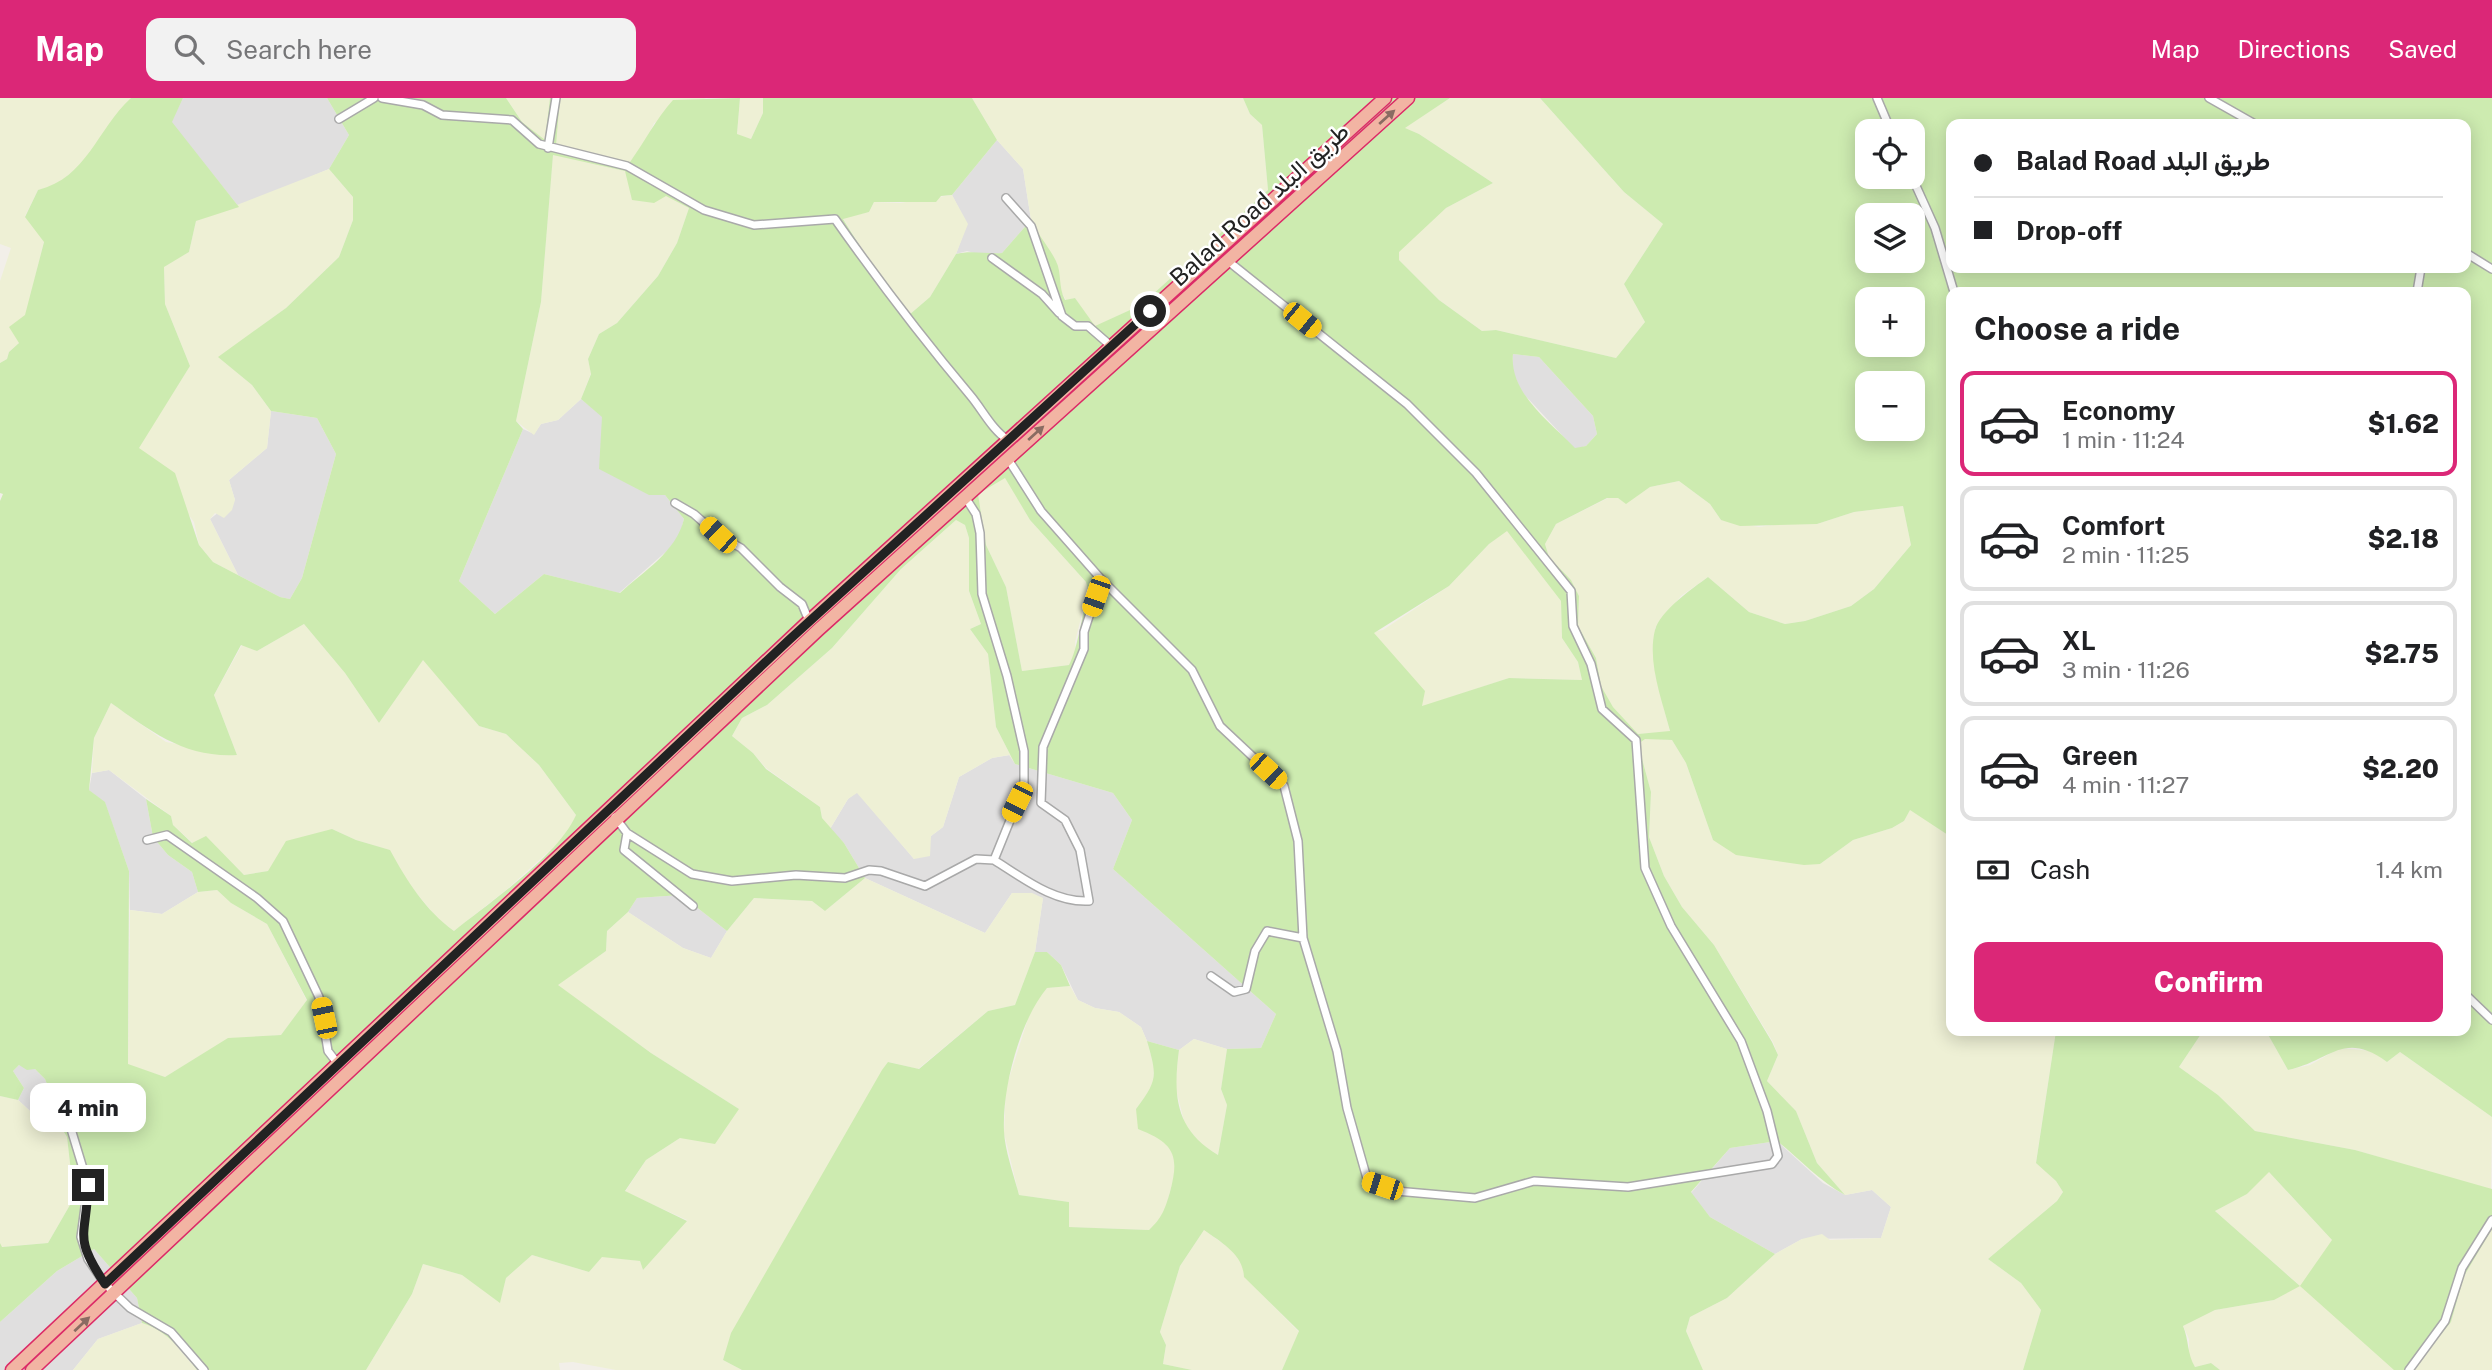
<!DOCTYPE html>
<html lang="en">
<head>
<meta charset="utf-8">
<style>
  :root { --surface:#fff; --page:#f2f2f2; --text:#202124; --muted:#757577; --line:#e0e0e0; --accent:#db2777 }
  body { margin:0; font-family:"Public Sans",Vazirmatn,sans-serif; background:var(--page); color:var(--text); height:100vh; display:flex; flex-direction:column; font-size:26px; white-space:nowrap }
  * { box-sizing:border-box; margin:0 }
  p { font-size:23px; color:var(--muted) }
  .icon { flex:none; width:38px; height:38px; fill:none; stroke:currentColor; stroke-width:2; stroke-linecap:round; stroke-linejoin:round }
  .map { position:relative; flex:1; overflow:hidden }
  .drawer { position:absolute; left:1946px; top:189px; width:525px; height:749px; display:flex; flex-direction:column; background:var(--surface); border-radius:14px; box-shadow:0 4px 18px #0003 }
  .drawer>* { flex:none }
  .banner { position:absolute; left:1946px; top:21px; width:525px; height:154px; border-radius:14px; box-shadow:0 4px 18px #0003; display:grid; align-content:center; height:154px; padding:0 28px; background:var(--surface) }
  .fabs { position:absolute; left:1855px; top:21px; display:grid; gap:14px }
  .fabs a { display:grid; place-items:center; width:70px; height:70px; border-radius:14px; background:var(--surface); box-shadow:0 4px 18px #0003; font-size:35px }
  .end { position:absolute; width:32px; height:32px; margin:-16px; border:9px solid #222; background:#fff; box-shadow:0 0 0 4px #fff }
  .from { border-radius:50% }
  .bubble { position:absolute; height:49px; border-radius:14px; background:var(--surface); box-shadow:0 4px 18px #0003; font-size:23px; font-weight:800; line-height:49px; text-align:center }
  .car { position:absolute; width:21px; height:42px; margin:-21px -10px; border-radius:9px; box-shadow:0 0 5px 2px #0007; background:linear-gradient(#f5c518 24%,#345 0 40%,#f5c518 0 76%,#345 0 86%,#f5c518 0) }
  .banner b { display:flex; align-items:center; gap:24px; height:66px; font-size:26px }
  .banner b+b { border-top:2px solid var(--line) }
  .banner i { width:18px; height:18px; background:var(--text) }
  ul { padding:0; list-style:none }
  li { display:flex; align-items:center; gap:21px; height:105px; margin:0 14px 10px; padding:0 14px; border:4px solid var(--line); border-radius:14px }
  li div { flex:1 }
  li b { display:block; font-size:26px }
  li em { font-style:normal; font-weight:800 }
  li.selected { border-color:var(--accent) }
  li>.icon { width:63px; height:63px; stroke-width:1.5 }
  h2 { padding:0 28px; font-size:32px; line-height:84px }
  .pay { display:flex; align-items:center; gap:18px; height:77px; padding:0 28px; font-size:26px }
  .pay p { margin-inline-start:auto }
  .cta { display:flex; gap:14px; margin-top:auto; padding:14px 28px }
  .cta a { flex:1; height:80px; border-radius:14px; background:var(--accent); color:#fff; font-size:28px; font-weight:800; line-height:80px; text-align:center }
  header { display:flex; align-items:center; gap:42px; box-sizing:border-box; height:98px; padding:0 35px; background:var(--accent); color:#fff }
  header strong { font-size:33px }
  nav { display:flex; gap:38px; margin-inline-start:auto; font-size:24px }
  .search { width:490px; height:63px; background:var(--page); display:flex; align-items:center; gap:18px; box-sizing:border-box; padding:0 24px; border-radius:14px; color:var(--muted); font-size:26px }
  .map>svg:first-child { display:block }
  .residential { fill:#e0dfdf }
  .farmland { fill:#eef0d5 }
  .grass { fill:#cdebb0; fill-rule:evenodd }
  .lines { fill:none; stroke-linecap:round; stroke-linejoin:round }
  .minor-casing { stroke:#a9a9a9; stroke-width:10 }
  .trunk-casing { stroke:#dc2a67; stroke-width:15 }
  .minor { stroke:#fff; stroke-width:7 }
  .trunk { stroke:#f2b4a3; stroke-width:12 }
  .oneway { fill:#8a6b62 }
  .route { stroke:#222; stroke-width:9 }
  .labels { text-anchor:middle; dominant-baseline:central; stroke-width:5; stroke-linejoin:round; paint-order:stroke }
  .street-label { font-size:24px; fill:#222; stroke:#fff }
</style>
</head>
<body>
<header>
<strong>Map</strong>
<div class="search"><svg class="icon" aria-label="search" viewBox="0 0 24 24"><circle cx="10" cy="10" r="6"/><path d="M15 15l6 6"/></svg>Search here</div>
<nav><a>Map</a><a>Directions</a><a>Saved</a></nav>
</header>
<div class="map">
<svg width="2492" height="1272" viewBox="0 0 2492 1272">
  <rect width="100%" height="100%" fill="#f2efe9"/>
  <path class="residential" d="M183,0h144l22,37 -20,34 -90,38 -68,-85z
    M997,42l26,29 8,51 -29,33 -21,2 -14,-4 -11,3 11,-30 -15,-29z
    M1513,256l26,3 54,59 4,18 -11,12 -11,3 -53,-57 -10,-22z
    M581,301l21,17 47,79h16l19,24 -4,15 -11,15 -50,44 -75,-19 -49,40 -36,-33 64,-152 11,5 7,-10 17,-4z
    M271,313l46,7 19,36 -34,124 -12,21 -10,-2 -42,-22 -28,-56 25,-19 -6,-20 38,-32z
    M1010,657l5,9 98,29 19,27 -19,49 163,145 -15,34 -34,1 -33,-10 -15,11 -32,-9 -6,-14 -22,-15 -24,-4 -17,-8 -17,-35 -14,-13h-12l8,-54 -31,-5 -27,40 -120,-55 -21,-35 -14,-14 18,-30 9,-7 57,67 17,-23 12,-9 16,-50 33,-19z
    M109,672l37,29 7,38 15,18 24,17 6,20 -36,22 -32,-4 -1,-39 -24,-68 -16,-13 3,-17z
    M681,797l46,36 -16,27 -28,-10 -55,-36 9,-14z
    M19,967l16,4 10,10 10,25 -15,16 -22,-20 6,-12 -11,-17z
    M1777,1043l46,42 22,12 27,-5 19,17 -10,31 -79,1 -27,15 -65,-37 -19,-24 39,-45z
    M94,1151l43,49 5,25 -44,16 -25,31h-73v-48l57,-51z"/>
  <path class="farmland" d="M0,0h131l-45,62 -30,26 -18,4 -13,26 19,25 -25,102 -10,9 -2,7 -7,4v-82l11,-33 -11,-4z
    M506,0h44l-5,43 -23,-19z
    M560,0h146l-52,25 -7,16 -17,23 -75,-17z
    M740,0h23v15l-12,26 -14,-4z
    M972,0h271l7,16 12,11 6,65 -127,115 -47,22 -19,-29 -9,2 -7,-12 -2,-25 -18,-26 -8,-17 -8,-51 -26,-29z
    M1450,0h90l84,94 39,32 -39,60 21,38 -29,36 -120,-28 -14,1 -43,-31 -40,-40 -1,-8 29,-30 19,-14 47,-25 -74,-49 -15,-6z
    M553,56l73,17 63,37 -12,35 -19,33 -41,47 -18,11 -11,25 3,14 -10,26 -23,21 -17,4 -7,11 -18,-14 25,-119z
    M329,71l24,28v23l-14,37 -53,51 -67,49 33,28 19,26 -4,37 -38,32 6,20 -3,10 -8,8 -9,-5 -5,6 28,56 -25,-13 -14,-17 -5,-23 -56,-74 52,-82 -25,-62 -1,-38 25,-14 7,-31z
    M952,97l16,29 -12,30 -26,43 -21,18 -39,-53 -27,-44 26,-6 5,-10 26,1z
    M1005,379l25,43 56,62 2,8 -13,52 1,11 -7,12 -47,6 -16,-84 -20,-42 -8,-51z
    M1679,383l31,23 11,16 38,7 29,-4 29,1 37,-12 49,-6 8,39 -37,44 -23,17 -46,15 -20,3 -36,-12 -41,-35 -27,19 -26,32v45l15,59 -32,2 -25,-27 -12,-20 -5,-29 -18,-32 1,-30 -8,-16 -22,-23 -4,-13 11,-20 52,-26h10l8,5 24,-16z
    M956,422l9,5 4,13v53l12,33 -11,5 18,25 8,73 19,37 -6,-9 -17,3 -33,19 -16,50 -12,9 -1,20 -16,3 -57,-66 -9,6 -18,30 -8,-11 -2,-11 -54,-39 -13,-15 -21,-17 10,-18 25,-13 65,-57 69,-79z
    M1507,432l54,71 1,37 16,24 4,18 -73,-2 -88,29 -48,-75 10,-2 66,-44 40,-42z
    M304,526l41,49 34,50 44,-64 56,67 27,8 33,31 37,50 -8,19 -62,56 -52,41 -16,-12 -30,-36 -19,-33 -33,-10 -24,-11 -64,42 -24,4 -38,-38 -13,6 -20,-18 -2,-9 -62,-46 -17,3 2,-35 17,-35 55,39 71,13 -23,-60 28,-50 15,6z
    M1644,640l28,2 14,23 27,77 107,24 33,-24 39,-12 12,-7 6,-12 41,28v194h105l-20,131 20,19 7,11 -6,9 -69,58 33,24 20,27 -18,60h-320l-17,-39 4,-14 37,-19 48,-44 27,-15 20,-5 8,6 51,-2 10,-31 -19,-17 -27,5 -28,-32 -21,-52 -29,-30 11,-26 -5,-13 -59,-97 -32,-38 -18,-31 -15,-39 2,-45 -13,-48z
    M865,780l120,55 27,-40h20l11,5 -8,54 -20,53 -27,6 -70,58 -29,-7 -166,298 19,10h-126l-43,-8 -14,1 1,7h-194l46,-76 11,-30 39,11 38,27 6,-24 26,-23 57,17 13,-16 38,5 3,9 44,-50 -62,-28 21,-32 34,-22 59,-29 -88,-56 -94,-68 49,-34 1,-20 21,-19 55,36 28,10 16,-27 27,-33 58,3 13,10z
    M217,792l14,13 36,21 40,77 -26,34 -53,4 -63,38 -37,-12 2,-155 32,4 36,-22z
    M1070,888l8,14 17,8 24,4 22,15 6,14 7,26 -1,19 -17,23 35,40 6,17 -14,52 -14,12 -81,-3 1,-25 -50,-7 -15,-62 2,-45 26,-82 15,-18z
    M2203,933h63l22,39 22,-5 30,-17 32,3 15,11 13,-10 92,65 -1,73 -136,-40 -100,-19 -37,-36 -39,-28z
    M1194,941l33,10 -6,40 6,16 -9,50 -17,-11 -16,-19 -10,-40 4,-35z
    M0,998l18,4 22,20 10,-11 17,28 7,61 -26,45 -47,4 -1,-4z
    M2268,1073l64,69 62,130h-174l-9,-7 -16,4 -6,-10v-18l-6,-13 32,-16 59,-10 25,-15 -84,-74 32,-17z
    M2492,1131v141h-80l39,-48 13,-47z
    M1204,1132l25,18 15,16 1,13 54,55 -17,38h-90l-29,-6 3,-19 -6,-13 20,-66z
    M142,1225l12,3 14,10 29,34h-124l25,-31z"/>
  <path class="grass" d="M131,0h52l-11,24 67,85 -43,14 -7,31 -25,15 1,37 25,62 -51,82 36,25 24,72 14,17 67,35 10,2 12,-21 34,-124 -19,-36 -46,-7 -19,-26 -34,-28 68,-49 53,-51 14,-37v-23l-24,-28 20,-34 -22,-37h179l16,24 23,18 5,-42h10l-4,47 74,17c15,-21 26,-43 43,-62l67,-2 -3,36 14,5 12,-26v-15h209l25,42 -45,55 -11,1 -5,6h-62l-5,10 -26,7 27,43 39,53 21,-18 26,-43c14,-4 30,0 46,-1l29,-33c7,15 18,27 25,41 6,12 2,26 9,39l10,-2 20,28 46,-21 127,-115 -6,-65 -12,-11 -7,-16h207l-45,30 14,6 74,49 -47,25 -47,44v8l40,40 43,31 14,-1 120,28 29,-36 -21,-38 39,-60 -39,-32 -84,-94h952v1019l-92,-65 -13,10c-44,-32 -56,-1 -99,8l-22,-39h200v-739h-515v545l-41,-27 -6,11 -12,7 -39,12 -33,24 -16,1 -68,-10 -23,-15 -27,-77 -14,-23 -27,-1 -7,5 13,48 -2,45 15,39 18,31 32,38 58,97 6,13 -11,26 29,30 21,52 28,32c-26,-14 -45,-36 -68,-54l-47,7 -39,44 19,25 65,37 -48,44 -37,19 -4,14 17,39h-421l17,-39 -55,-54c-1,-23 -22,-34 -40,-47l-24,36 -20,66 6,13 -3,19 29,6h-450l-19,-10 8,-27 151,-263 6,-8 31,7 69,-58 27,-6 20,-53h12l14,13 9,21 -23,2c-27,32 -45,100 -43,143 1,21 10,44 15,64l50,7v25l80,3c13,-12 16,-21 21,-38 10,-37 4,-49 -32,-63l-2,-20c22,-29 21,-33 11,-68l32,9c-6,46 -4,79 39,105l9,-50 -6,-16 6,-40 34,-1 15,-34 -163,-145 19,-49 -19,-27 -98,-29 -19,-37 -8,-73 -18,-25 11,-5 -12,-33v-53l-4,-13 -9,-5 -55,49 -69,79 -65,57 -25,13 -10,18 21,17 13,16 54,38 2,11 22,25 21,35 -40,33 -13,-10 -58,-3 -27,33 -46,-36 -44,3 -9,14 -21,19 -1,20 -48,34 93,68 88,56 -24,35 -35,-6 -34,22 -21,31 62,30 -44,49 -3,-9 -38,-4 -13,15 -57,-17 -26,23 -6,25 -38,-28 -39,-11 -11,30 -46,76h-169c-15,-20 -31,-40 -55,-47l-5,-25 -43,-49 -37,22 -57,51v-79l2,4 46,-4 26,-45 -7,-61 -17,-28 5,-5 -10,-25 -10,-10 -8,1 -8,-5 -6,6 11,17 -6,12 -18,-4v-595l3,-7 -3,-1v-130l7,-4 2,-7 10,-9 -10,-16 16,-12 19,-73 -19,-25 13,-27c49,-12 59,-61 93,-92zM1951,26h515v144h-515zM1867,33h46v46h-46zM553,57l72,16 7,29 22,3 12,-7 23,12 -12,35 -19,33 -41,47 -18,11 -11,25 3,15 -10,25 21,18 -3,52 50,26h16l19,24c-8,33 -40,52 -64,74l-76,-19 -49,40 -36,-33 64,-152 -7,-8 25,-119zM1867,117h46v46h-46zM1867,201h46v46h-46zM1513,256l26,3 54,59 4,18 -11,12 -11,2c-25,-26 -66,-55 -62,-94zM1867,285h46v46h-46zM1005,380l25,42 56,62 2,8c-5,20 -10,59 -19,75l-47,6 -16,-84 -20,-42 -8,-51zM1679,383l31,23 11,16 19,6 77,-2 37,-12 49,-6 8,39 -37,44 -23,17 -46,15 -20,3 -36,-12 -41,-35c-15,11 -48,34 -53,53 -8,32 7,70 15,101l-32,3 -25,-27 -12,-21 -5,-28 -18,-32 1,-30 -8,-16 -22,-23 -4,-13 11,-20 51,-26h11l8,6 24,-17zM1507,433l54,70 1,37 16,24 4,18 -73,-2 -87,28 3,-15 -51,-58 75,-47 40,-42zM304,526l41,49 34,50 44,-63 56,66 27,8 33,31 37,50c-18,41 -86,87 -122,116 -29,-21 -47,-50 -64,-81l-34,-10 -24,-11 -46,12 -18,30 -24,4 -38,-39 -14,7 -19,-18 -2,-9 -25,-17 7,38 15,18 24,17 6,20 19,-2 14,13 36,21 40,76 -26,35 -53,3 -63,39 -37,-13 1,-193 -24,-69 -16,-12 5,-52 17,-35c41,29 74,55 126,52l-23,-60 27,-50 16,6z
    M2056,933h147l-24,36 39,28 37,36 100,19 137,39v40l-28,47 -13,46 -39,48h-18l-94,-84 -26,14 -59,10 -32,16c6,14 4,28 12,41l16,-4 9,7h-197l18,-60 -20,-27 -33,-24 69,-58 6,-9 -7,-11 -20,-18zM2269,1074l63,68 -32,46 -85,-75 32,-17z"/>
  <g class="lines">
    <defs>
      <path id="minor" d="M382,0l41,7 19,10 70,5 27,24 88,22 77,44 50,15 81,-6c43,61 87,119 135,176 12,14 22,35 38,45
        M1877,0l14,33
        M2209,0l46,26
        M339,21l35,-21
        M548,50l8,-50
        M1912,79l23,51 19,64
        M1006,100l25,28 31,90 13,10h13l23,20
        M2466,155l26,16
        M992,160l50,36 17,19
        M2417,194l4,-24
        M1008,361l33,52 60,68 91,91 28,56 64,60 14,55 5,97 34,113 10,57 21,74 28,9 79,7 59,-17 94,6 144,-23 6,-8 -11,-45 -26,-70 -70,-115 -26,-58 -9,-128 -34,-31 -11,-45 -18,-38 -2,-35 -95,-118 -69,-69 -179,-143
        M675,405l19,11 24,21 23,13 39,39 22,17 7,17
        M615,719l12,16 -3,17 69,56
        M627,735l65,41 40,7 64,-6 49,3 24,-8 12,1 44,15 51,-27 18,1 30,-74v-35l-17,-75 -25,-82 -2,-61 -4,-19 -11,-17
        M147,742l20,-5 90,63 26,23 36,76 9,54 10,13
        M994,762c29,18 60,43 95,41l-9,-51 -15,-30 -24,-17 2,-56 41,-98v-17l17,-53
        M1211,878l23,16 12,-3 9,-38 12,-20 36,7
        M2466,897l26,25
        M60,1011l8,10 20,66 -7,52 7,22 17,25 25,24 41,24 33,38
        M2409,1272l36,-49 17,-53 30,-48"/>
      <path id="trunk" d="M12,1272l797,-749 576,-523
        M32,1272l786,-740 590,-532"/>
    </defs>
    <use href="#minor" class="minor-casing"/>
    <use href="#trunk" class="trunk-casing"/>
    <use href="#minor" class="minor"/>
    <use href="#trunk" class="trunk"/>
  </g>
  <defs><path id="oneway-solid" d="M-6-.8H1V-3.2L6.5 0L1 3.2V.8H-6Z" transform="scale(1.75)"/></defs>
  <g class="oneway">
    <use href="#oneway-solid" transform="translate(1387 19) rotate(-42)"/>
    <use href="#oneway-solid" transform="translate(1036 335) rotate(-42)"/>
    <use href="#oneway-solid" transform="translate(82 1226) rotate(-43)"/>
  </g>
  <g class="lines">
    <path class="route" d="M88,1087c-1,52 -16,50 17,99l684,-644 361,-329"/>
  </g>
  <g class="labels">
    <g class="street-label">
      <text transform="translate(1259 106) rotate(-42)">Balad Road طريق البلد</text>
    </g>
  </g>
</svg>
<div class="fabs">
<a><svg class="icon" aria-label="locate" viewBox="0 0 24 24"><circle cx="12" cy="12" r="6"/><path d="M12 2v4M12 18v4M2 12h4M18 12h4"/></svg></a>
<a><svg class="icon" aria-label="layers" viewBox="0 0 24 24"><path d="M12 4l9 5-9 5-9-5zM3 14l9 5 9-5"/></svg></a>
<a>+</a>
<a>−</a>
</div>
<i class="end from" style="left:1150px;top:213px"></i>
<i class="end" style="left:88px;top:1087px"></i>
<div class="bubble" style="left:30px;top:985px;width:116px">4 min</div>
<i class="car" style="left:1302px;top:222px;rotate:129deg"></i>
<i class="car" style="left:718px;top:437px;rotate:313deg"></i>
<i class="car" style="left:1096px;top:498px;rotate:199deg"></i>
<i class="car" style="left:1268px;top:673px;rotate:133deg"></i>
<i class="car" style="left:1017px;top:704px;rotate:206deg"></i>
<i class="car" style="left:324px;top:920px;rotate:348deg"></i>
<i class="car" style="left:1382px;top:1088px;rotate:288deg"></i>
<div class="banner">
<b><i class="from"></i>Balad Road طريق البلد</b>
<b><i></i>Drop-off</b>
</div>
<section class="drawer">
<h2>Choose a ride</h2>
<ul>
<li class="selected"><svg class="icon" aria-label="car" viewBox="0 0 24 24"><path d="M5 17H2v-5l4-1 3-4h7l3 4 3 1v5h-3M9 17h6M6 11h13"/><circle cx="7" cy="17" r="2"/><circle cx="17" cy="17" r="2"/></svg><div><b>Economy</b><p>1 min · 11:24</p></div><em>$1.62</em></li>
<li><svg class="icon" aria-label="car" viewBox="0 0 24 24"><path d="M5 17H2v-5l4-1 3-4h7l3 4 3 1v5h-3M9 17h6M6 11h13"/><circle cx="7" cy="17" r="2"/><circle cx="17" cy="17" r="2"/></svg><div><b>Comfort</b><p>2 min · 11:25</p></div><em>$2.18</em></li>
<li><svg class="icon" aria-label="car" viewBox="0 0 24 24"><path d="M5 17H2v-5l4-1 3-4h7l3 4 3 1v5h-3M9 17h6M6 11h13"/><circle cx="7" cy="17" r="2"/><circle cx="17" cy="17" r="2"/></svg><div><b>XL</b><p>3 min · 11:26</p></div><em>$2.75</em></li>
<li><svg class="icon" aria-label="car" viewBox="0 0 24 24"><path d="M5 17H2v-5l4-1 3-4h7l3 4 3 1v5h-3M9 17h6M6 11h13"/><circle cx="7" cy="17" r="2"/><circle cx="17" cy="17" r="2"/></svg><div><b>Green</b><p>4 min · 11:27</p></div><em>$2.20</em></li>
</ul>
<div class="pay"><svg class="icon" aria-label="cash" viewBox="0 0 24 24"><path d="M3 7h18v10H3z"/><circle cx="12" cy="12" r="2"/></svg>Cash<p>1.4 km</p></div>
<div class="cta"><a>Confirm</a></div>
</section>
</div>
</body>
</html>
